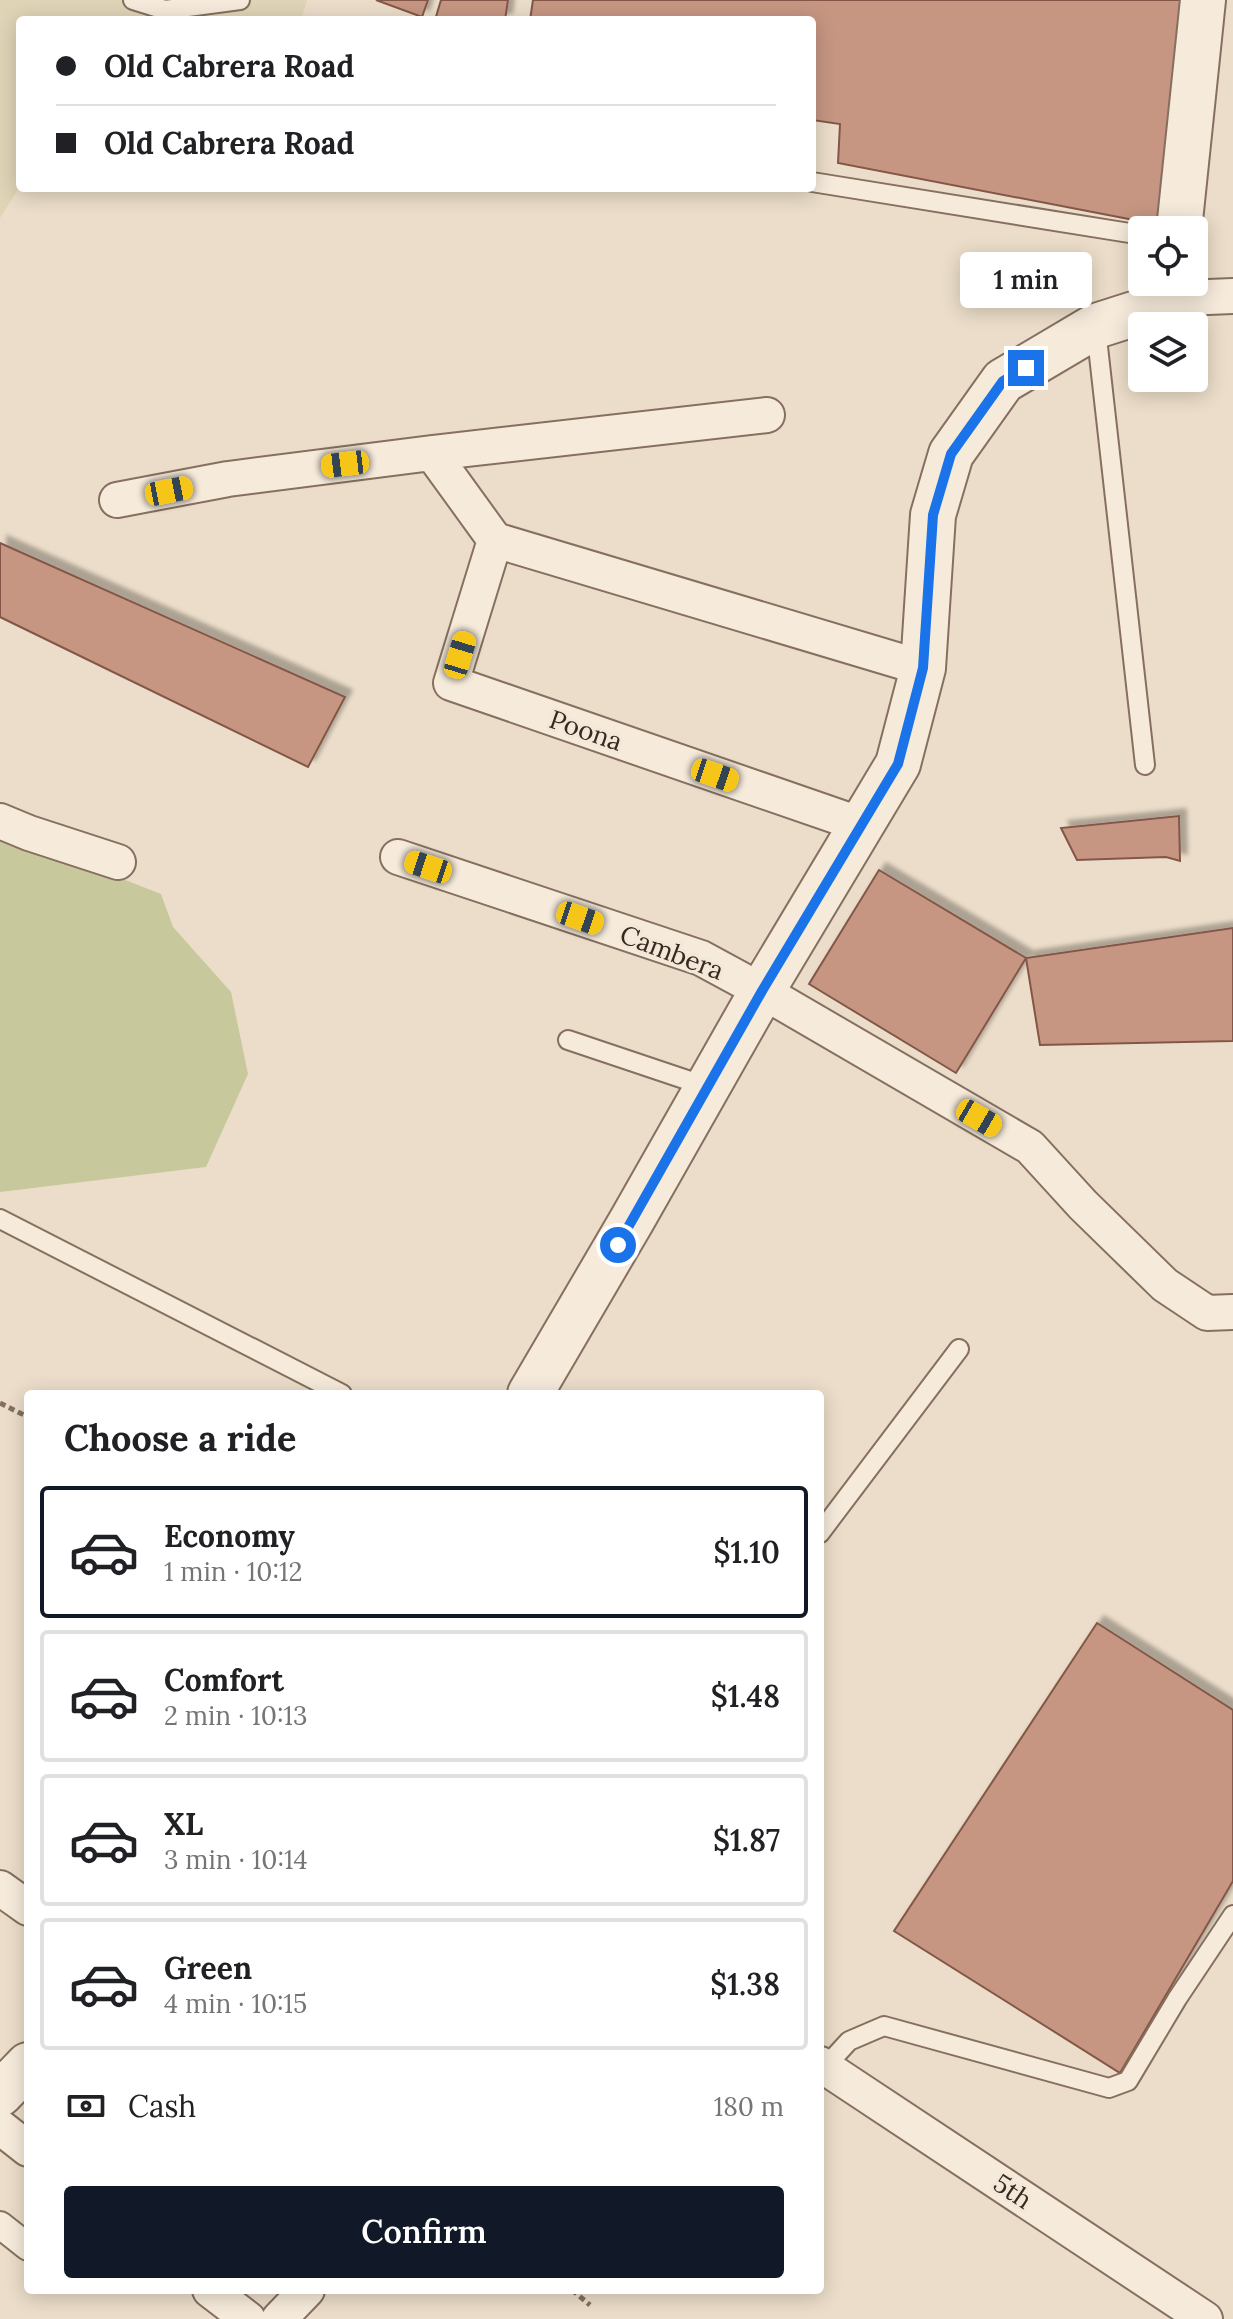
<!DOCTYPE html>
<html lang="en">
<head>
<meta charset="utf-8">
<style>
  :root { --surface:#fff; --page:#f2f2f2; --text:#202124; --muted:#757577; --line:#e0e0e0; --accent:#111827 }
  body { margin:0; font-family:Lora,serif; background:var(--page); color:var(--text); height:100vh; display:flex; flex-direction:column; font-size:30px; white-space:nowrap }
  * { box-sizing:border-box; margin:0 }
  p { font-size:26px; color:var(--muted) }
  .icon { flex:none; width:44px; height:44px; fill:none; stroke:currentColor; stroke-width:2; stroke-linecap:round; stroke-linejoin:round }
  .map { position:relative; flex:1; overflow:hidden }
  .details { position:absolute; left:24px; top:1390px; width:800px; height:904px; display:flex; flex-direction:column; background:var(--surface); border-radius:8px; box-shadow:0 4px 20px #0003 }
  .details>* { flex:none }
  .hud { position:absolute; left:16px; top:16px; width:800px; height:176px; border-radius:8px; box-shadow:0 4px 20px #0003; display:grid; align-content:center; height:176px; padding:0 40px; background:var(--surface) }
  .fabs { position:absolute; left:1128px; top:216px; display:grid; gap:16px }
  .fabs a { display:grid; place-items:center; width:80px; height:80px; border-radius:8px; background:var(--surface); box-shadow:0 4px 20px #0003; font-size:40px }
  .end { position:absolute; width:36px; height:36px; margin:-18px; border:10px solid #1a73e8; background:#fff; box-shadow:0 0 0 4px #fff }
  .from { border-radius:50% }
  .bubble { position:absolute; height:56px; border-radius:8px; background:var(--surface); box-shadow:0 4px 20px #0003; font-size:26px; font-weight:600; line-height:56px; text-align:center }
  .car { position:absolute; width:24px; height:48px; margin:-24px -12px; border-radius:10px; box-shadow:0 0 6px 2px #0007; background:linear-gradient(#f5c518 24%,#345 0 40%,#f5c518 0 76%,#345 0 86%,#f5c518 0) }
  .hud b { display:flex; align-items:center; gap:28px; height:76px; font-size:30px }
  .hud b+b { border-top:2px solid var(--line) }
  .hud i { width:20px; height:20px; background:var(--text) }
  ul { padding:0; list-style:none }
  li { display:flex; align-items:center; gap:24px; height:132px; margin:0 16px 12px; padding:0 24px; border:4px solid var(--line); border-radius:8px }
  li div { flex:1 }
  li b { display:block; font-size:30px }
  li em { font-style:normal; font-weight:600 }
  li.active { border-color:var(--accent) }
  li>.icon { width:72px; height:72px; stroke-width:1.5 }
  h2 { padding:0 40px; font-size:36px; line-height:96px }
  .pay { display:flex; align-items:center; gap:20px; height:88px; padding:0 40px; font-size:30px }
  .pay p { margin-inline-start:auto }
  .cta { display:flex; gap:16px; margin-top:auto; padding:16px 40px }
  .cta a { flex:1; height:92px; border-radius:8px; background:var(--accent); color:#fff; font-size:32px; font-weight:600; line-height:92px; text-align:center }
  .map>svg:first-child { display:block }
  .farmland { fill:#e0d4b7 }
  .green { fill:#c8c89d }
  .building { fill:#c69682; stroke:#835747; stroke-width:2; filter:url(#shadow) }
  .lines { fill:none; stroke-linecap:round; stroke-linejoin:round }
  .service-casing { stroke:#866f5f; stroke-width:22 }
  .pedestrian-casing { stroke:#866f5f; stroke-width:30 }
  .minor-casing { stroke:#866f5f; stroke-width:38 }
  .tertiary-casing { stroke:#866f5f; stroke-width:48 }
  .path { stroke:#866f5f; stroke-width:5; stroke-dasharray:6 4; stroke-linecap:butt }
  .service { stroke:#f6ebdb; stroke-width:18 }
  .pedestrian { stroke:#f6ebdb; stroke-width:26 }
  .minor { stroke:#f6ebdb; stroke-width:34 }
  .tertiary { stroke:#f6ebdb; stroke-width:44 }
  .route { stroke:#1a73e8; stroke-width:10 }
  .labels { text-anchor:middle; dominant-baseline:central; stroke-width:6; stroke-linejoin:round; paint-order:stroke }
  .street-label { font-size:26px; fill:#372921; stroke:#f3e8d8 }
</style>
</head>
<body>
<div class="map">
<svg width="1233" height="2319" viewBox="0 0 1233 2319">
  <defs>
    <filter id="shadow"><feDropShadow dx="7" dy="-7" stdDeviation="2" flood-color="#0004"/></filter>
  </defs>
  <rect width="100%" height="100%" fill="#ebddc9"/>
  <path class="farmland" d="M0,0h307l-6,20h-281v166l-20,32z"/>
  <path class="green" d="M0,831l161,63 12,33 58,65 17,82 -42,93 -206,25z"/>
  <path class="building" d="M376,0h52l-6,17z
    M441,0h67l-3,20h-70z
    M533,0h653l-21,226 -327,-63 2,-39 -28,-4v-100h-282z
    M0,543l345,154 -37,70 -308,-150z
    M1179,816l1,45 -14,-4 -89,3 -16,-32z
    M879,870l147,88 -70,115 -147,-89z
    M1233,928v113l-193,4 -14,-87z
    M1097,1623l136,87v171l-113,192 -226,-142z"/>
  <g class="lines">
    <defs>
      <path id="service" d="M133,0l32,10 75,-10
        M812,182l330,53
        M1096,329l49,436
        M568,1040l140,47
        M0,1219l342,175
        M820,1533l139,-184
        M825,2067l24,-26 35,-15 225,62 19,-7 49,-82 56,-84"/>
      <path id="pedestrian" d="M0,2225l28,22"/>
      <path id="minor" d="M1184,298l49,-2
        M432,453l63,87 428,128
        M117,500l111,-21 204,-26 335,-38
        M495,540l-44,143 411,142
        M0,821l29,12 89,29
        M398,857l303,101 61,33 268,156 53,58 82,80 42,28 26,-1
        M0,1888l28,20
        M820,2064l385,255
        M0,2127l28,22
        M210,2290l38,29
        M279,2319l28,-29"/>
      <path id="tertiary" d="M1179,230l24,-230
        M530,1394l102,-174 130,-229 136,-227 25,-96 10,-153 18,-61 52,-73 93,-55 88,-28 -2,-16
        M0,2094l28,-29"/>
    </defs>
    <use href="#service" class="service-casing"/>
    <use href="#pedestrian" class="pedestrian-casing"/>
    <use href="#minor" class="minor-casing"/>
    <use href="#tertiary" class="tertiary-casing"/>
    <path class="path" d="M0,1403l28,14
      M572,2290l18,15"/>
    <use href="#service" class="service"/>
    <use href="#pedestrian" class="pedestrian"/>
    <use href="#minor" class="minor"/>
    <use href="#tertiary" class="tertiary"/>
  </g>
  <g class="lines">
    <path class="route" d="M618,1245l144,-254 136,-227 25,-96 10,-153 18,-61 52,-73 23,-13"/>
  </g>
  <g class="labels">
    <g class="street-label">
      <text transform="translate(586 730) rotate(19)">Poona</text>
      <text transform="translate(672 952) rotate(21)">Cambera</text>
      <text transform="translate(1013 2191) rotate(34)">5th</text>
    </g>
  </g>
</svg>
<div class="fabs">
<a><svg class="icon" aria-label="locate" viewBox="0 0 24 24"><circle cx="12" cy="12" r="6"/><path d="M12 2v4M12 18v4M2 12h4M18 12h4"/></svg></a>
<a><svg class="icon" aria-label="layers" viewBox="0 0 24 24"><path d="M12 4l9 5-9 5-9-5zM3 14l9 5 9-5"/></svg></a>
</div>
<i class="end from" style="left:618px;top:1245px"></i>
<i class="end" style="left:1026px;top:368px"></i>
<div class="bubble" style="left:960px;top:252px;width:132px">1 min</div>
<i class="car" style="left:345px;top:464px;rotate:263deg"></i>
<i class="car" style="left:169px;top:491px;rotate:79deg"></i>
<i class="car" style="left:460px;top:655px;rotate:17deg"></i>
<i class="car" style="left:715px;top:775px;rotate:109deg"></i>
<i class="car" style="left:428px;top:867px;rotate:288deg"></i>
<i class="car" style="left:580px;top:918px;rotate:109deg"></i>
<i class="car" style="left:979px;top:1118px;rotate:120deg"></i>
<div class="hud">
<b><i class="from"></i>Old Cabrera Road</b>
<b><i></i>Old Cabrera Road</b>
</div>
<section class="details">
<h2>Choose a ride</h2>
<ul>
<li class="active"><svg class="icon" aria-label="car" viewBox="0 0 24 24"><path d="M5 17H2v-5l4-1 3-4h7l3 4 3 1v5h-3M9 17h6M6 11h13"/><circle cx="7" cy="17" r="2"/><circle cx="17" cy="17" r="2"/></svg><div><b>Economy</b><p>1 min · 10:12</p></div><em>$1.10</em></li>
<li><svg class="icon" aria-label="car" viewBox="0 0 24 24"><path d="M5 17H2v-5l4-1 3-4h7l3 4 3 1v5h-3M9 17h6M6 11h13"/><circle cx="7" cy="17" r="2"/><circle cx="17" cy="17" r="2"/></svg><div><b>Comfort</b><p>2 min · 10:13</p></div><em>$1.48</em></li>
<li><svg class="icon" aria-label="car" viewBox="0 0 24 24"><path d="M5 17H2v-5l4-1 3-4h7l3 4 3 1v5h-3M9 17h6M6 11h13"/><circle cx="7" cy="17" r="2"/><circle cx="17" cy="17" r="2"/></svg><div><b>XL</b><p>3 min · 10:14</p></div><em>$1.87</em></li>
<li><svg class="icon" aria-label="car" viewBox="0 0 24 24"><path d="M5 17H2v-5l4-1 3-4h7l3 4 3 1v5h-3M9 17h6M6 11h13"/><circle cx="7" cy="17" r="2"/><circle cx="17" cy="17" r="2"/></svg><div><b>Green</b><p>4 min · 10:15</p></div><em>$1.38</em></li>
</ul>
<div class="pay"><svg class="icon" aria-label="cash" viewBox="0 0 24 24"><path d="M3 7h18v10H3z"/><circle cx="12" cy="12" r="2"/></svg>Cash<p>180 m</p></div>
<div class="cta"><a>Confirm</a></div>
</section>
</div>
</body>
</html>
